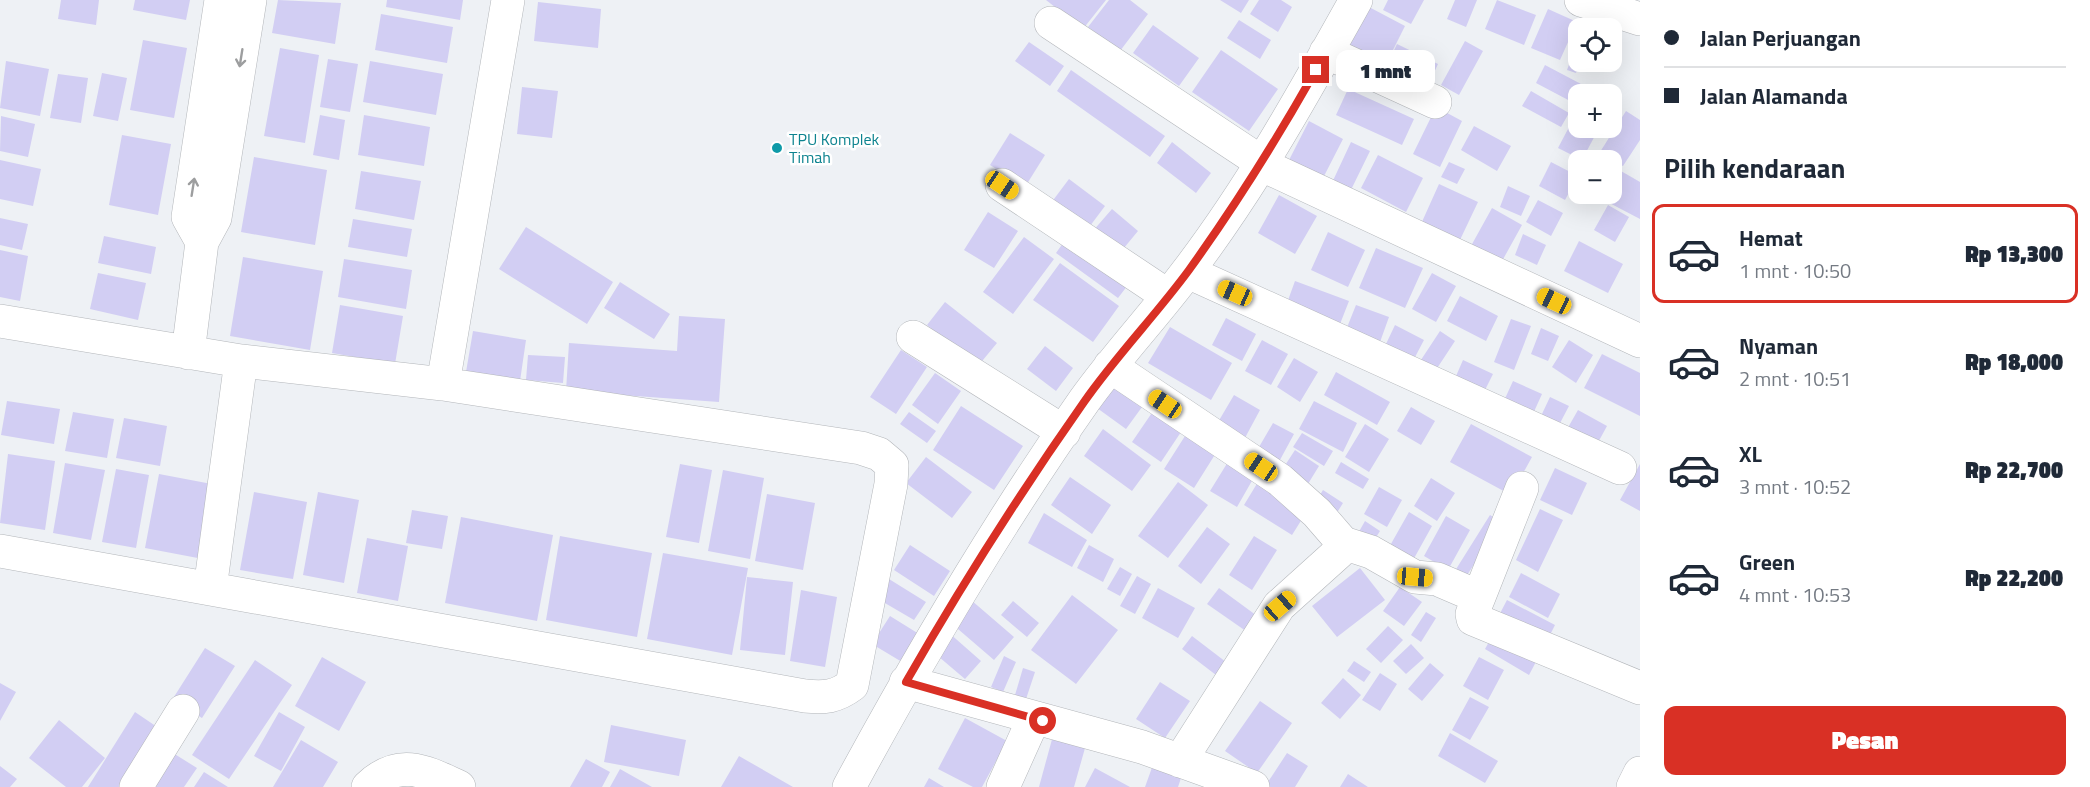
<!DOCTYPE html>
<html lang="id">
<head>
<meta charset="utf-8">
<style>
  :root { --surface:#fff; --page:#f2f2f3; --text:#1f2937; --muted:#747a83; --line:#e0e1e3; --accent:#d93025 }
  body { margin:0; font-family:"Titillium Web",sans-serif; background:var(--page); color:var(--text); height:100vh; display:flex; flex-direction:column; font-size:22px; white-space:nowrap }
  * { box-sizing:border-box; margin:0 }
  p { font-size:20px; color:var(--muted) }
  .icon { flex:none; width:33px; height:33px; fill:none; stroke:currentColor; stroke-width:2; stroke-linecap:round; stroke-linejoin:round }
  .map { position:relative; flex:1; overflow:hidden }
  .panel { display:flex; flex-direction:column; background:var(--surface); width:450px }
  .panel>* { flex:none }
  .guide { display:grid; align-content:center; height:132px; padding:0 24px; background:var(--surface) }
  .controls { position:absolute; left:1568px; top:18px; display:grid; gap:12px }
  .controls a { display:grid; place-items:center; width:54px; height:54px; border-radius:12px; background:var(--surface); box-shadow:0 6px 24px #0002; font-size:30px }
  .end { position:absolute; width:27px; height:27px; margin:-14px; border:8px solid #d93025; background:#fff; box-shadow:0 0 0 3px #fff }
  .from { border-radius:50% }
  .bubble { position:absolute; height:42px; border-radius:12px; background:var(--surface); box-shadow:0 6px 24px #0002; font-size:20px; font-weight:800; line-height:42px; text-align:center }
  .car { position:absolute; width:18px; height:36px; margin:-18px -9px; border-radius:8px; box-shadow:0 0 4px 2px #0007; background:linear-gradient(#f5c518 24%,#345 0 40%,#f5c518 0 76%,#345 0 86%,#f5c518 0) }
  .guide b { display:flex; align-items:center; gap:21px; height:57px; font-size:22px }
  .guide b+b { border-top:2px solid var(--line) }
  .guide i { width:15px; height:15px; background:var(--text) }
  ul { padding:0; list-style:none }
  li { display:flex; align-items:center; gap:18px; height:99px; margin:0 12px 9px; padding:0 12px; border:3px solid transparent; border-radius:12px }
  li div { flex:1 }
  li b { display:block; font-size:22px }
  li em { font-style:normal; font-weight:800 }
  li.active { border-color:var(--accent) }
  li>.icon { width:54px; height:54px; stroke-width:1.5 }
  h2 { padding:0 24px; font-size:27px; line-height:72px }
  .primary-button { display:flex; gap:12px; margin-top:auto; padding:12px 24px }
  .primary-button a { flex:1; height:69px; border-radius:12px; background:var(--accent); color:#fff; font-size:24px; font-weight:800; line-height:69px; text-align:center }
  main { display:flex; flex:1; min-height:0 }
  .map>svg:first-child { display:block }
  .building { fill:#d2cef3 }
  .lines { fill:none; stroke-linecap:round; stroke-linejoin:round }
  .street-casing { stroke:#b3b6ba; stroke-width:34 }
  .street { stroke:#fff; stroke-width:33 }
  .oneway { stroke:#9d9e9f }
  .route { stroke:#d93025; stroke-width:8 }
  .culture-dot { fill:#0f9aa8; stroke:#fff; stroke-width:2 }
  .labels { text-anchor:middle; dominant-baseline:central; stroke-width:5; stroke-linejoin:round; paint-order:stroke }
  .culture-label { font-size:16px; fill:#0d838f; stroke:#fff; text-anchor:start }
</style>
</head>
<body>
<main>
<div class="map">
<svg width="1640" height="787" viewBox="0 0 1640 787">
  <rect width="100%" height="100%" fill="#eef1f5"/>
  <path class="building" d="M61,0h38l-3,25 -38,-6z
    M135,0h55l-4,20 -53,-10z
    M278,0l63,3 -6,41 -63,-11z
    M387,0h76l-3,20 -74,-13z
    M1046,0h60l-23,29z
    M1109,0h21l18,14 -28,37 -32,-24z
    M1220,0h29l-8,13z
    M1259,0h22l11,7 -14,25 -28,-18z
    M1388,0h36l-13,24 -28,-14z
    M1455,0h22l-11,27 -19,-8z
    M1497,0l39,15 -12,30 -39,-16z
    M538,2l63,7 -3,39 -64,-7z
    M1369,7l36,19 -22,44 -37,-19z
    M1548,9l29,13 -17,38 -29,-12z
    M381,14l72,13 -6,36 -72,-13z
    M1239,20l32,20 -11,19 -33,-21z
    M1153,25l46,33 -20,28 -46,-33z
    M143,40l44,8 -13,70 -44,-8z
    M1578,40v22h2l-4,11 -9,-3z
    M1465,41l18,10 -24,44 -18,-10z
    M1029,42l35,24 -14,20 -35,-25z
    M1397,44l41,20 -11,24 -41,-21z
    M280,48l39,7 -14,88 -41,-7z
    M1221,50l57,39 -29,42 -57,-39z
    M328,59l30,5 -8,48 -30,-5z
    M6,61l43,8 -9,47 -40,-8z
    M370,61l73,13 -7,41 -73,-13z
    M1545,65l36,19 -9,18 -36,-19z
    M1071,70l94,66 -15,21 -93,-66z
    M102,73l25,5 -9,43 -25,-5z
    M58,74l30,4 -7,45 -31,-5z
    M522,87l36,4 -6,47 -35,-4z
    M1348,89l66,30 -12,26 -66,-30z
    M1531,91l38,22 -8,14 -39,-21z
    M1436,107l26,14 -22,46 -27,-13z
    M1578,110v18h21l-17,32 -24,-12z
    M1626,111l14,9v20l-17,26 -23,-14z
    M320,115l25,5 -6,40 -26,-5z
    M364,115l66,12 -6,39 -66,-11z
    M1,116l34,8 -7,33 -28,-6z
    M1309,121l34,18 -21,41 -34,-18z
    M1474,126l37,20 -14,25 -36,-21z
    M1010,133l35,22 -20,32 -35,-22z
    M122,135l49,9 -13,71 -49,-10z
    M1172,142l39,31 -15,20 -39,-30z
    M1351,142l19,9 -22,45 -18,-9z
    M1378,155l45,23 -17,34 -45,-24z
    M254,157l73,13 -12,75 -74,-13z
    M0,160l41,9 -8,37 -33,-7z
    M1449,162l16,7 -8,15 -16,-7z
    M1551,162l27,14 -13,24 -26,-14z
    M1614,167l26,15v37l-42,-22 2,-3h11v-21z
    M361,171l60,10 -7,39 -59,-11z
    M1069,179l36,27 -18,24 -36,-27z
    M1439,184l39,18 -19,40 -38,-18z
    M1508,186l22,10 -9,20 -21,-9z
    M1279,195l38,21 -22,38 -37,-21z
    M1538,200l25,13 -12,23 -25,-14z
    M1608,205l21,12 -14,25 -21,-12z
    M1492,208l30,17 -26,47 -30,-17z
    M1112,209l26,22 -19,23 -27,-22z
    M988,212l30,19 -24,37 -30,-18z
    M0,218l28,6 -6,26 -22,-5z
    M353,219l59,10 -5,28 -59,-10z
    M526,227l87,55 -26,42 -88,-55z
    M1328,232l37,18 -17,37 -37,-17z
    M1523,234l23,11 -9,20 -22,-10z
    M104,236l52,11 -5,27 -53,-11z
    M1068,236l63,45 -13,17 -62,-45z
    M1024,237l30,22 -41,55 -30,-22z
    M1579,241l44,23 -15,29 -44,-22z
    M1376,248l47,20 -18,40 -46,-20z
    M0,250l28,6 -8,45 -20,-4z
    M243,257l80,14 -13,79 -80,-14z
    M344,259l68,11 -6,39 -68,-12z
    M1060,263l59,43 -26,36 -60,-42z
    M98,273l48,10 -8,37 -48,-11z
    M1432,273l24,13 -20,36 -24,-13z
    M1295,281l54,20 -9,23 -53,-21z
    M620,282l50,32 -16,25 -50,-31z
    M1460,296l38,20 -12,25 -39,-20z
    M945,302l52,41 -19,23 -51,-41z
    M340,305l63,11 -8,48 -63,-11z
    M1356,305l33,12 -9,25 -34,-12z
    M679,316l46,3 -6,83 -153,-11 3,-48 108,8z
    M1226,318l30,16 -14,27 -30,-16z
    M1511,319l20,7 -17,44 -20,-8z
    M1395,325l29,15 -10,19 -28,-15z
    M1170,327l62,36 -21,37 -63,-37z
    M1541,328l18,8 -11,25 -17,-7z
    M473,331l53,9 -6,41 -54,-9z
    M1440,331l15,10 -25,38 -15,-10z
    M1262,340l26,14 -17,31 -26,-14z
    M1569,340l24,15 -17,28 -24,-16z
    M1045,346l28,22 -17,23 -29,-22z
    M901,350l26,17 -31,47 -26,-17z
    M1602,354l38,19v43l-56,-28z
    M528,355l37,2 -2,26 -37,-3z
    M1294,358l24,14 -18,30 -23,-15z
    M1463,360l30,14 -11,22 -29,-13z
    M1336,372l54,30 -13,23 -53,-30z
    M935,373l26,18 -23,33 -26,-19z
    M1122,375l28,21 -24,33 -29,-21z
    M1513,381l29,13 -10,22 -29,-13z
    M1234,395l26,15 -21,39 -28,-15z
    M1550,397l19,9 -10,19 -18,-9z
    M7,401l53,8 -6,35 -53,-9z
    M1160,401l29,19 -28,42 -29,-20z
    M1314,401l43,22 -14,29 -44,-23z
    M961,406l62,40 -29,44 -61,-40z
    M1411,407l24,14 -14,24 -24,-14z
    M1578,410l29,16 -12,22 -29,-17z
    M73,412l41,7 -7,39 -42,-7z
    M909,412l27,19 -9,12 -27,-19z
    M124,418l43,8 -7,40 -44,-8z
    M1273,423l21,11 -20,37 -22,-12z
    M1365,424l24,15 -20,33 -24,-15z
    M1471,424l61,33 -21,38 -61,-33z
    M1192,425l29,20 -27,43 -30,-19z
    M1103,429l48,36 -19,26 -48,-35z
    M1302,433l31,18 -9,15 -31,-19z
    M1295,450l24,16 -16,26 -25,-16z
    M8,454l47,7 -10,69 -45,-7z
    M926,457l46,35 -20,26 -46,-35z
    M1231,457l26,15 -20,35 -27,-16z
    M1341,462l28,17 -6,10 -28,-16z
    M65,463l40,7 -14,70 -38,-7z
    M680,464l32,6 -13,73 -33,-6z
    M1640,464v47l-20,-11z
    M1555,468l32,15 -15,32 -32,-15z
    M116,469l33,6 -13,73 -34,-6z
    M723,470l41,8 -14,81 -42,-8z
    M159,474l58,11 -14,74 -58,-11z
    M1070,477l41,28 -19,29 -41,-29z
    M1261,477l48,31 -17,27 -48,-30z
    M1431,478l24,15 -18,28 -23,-15z
    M1178,482l30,23 -40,53 -30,-22z
    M1379,487l23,13 -15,27 -23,-13z
    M1323,490l20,13 -10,16 -18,-16z
    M254,492l53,10 -14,77 -53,-9z
    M318,492l41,8 -15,83 -41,-8z
    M767,494l48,9 -12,67 -48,-9z
    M1540,509l23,11 -25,52 -22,-12z
    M412,510l36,6 -6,33 -36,-6z
    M1409,512l23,14 -25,45 -24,-13z
    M1044,513l43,27 -15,27 -44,-24z
    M1490,515l11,7 -37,58 -11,-6z
    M1446,516l24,14 -22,40 -24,-14z
    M461,517l92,18 -16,86 -92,-18z
    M1365,521l15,10 -10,16 -14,-10z
    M1207,527l23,17 -29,40 -23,-18z
    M560,536l92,17 -15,84 -91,-17z
    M1254,536l23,14 -25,40 -23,-15z
    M367,538l41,8 -10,55 -41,-8z
    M910,545l40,26 -16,25 -40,-26z
    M1089,545l25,14 -11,23 -26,-14z
    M663,553l85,15 -16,87 -85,-16z
    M1120,567l12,7 -12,22 -13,-7z
    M1360,568l25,32 -48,37 -25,-31z
    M1521,573l39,21 -12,24 -39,-21z
    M1137,576l14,8 -16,30 -15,-8z
    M747,577l46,5 -8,73 -45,-5z
    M889,579l37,23 -12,18 -36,-21z
    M1400,587l22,15 -18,24 -21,-15z
    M1158,588l37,20 -17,30 -36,-20z
    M1219,588l45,33 -11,15 -46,-32z
    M801,590l36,7 -12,70 -35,-6z
    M1072,595l46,35 -42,54 -45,-34z
    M971,600l43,37 -20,23 -43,-37z
    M1507,600l48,25 -11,22 -48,-26z
    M1013,601l26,22 -12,14 -26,-22z
    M1426,612l10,6 -15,24 -10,-7z
    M890,616l29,18 -17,28 -30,-18z
    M1388,626l15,14 -22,23 -15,-14z
    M948,632l33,29 -16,18 -33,-28z
    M1494,633l44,25 -9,17 -44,-26z
    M1192,636l34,26 -10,13 -34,-26z
    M1411,644l13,14 -18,16 -13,-13z
    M205,648l30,18 -33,52 -30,-18z
    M1004,656l12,6 -13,30 -12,-5z
    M322,657l44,25 -27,49 -44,-25z
    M1479,657l25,13 -16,30 -25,-14z
    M255,660l37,25 -63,94 -37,-24z
    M1354,661l17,11 -7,10 -17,-11z
    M1430,663l14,12 -22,26 -14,-12z
    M1023,668l12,4 -9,27 -11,-4z
    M1380,673l17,11 -17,27 -18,-11z
    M1343,678l18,17 -21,24 -19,-16z
    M1160,682l30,19 -25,37 -29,-19z
    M0,683l16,9 -16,29z
    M1470,697l19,10 -19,33 -18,-10z
    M1260,701l32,22 -35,50 -32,-22z
    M135,712l28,19 -35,56h-40z
    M279,712l26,15 -24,44 -27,-15z
    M965,718l42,23 -25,46h-9l-35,-18z
    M59,720l46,38 -23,29h-16l-37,-29z
    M611,725l75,15 -7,36 -75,-14z
    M1054,732l33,9 -13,46h-35z
    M1450,733l48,28 -13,22 -47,-27z
    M301,740l37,22 -15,25h-50z
    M173,753l24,15 -13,19h-32z
    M1287,753l21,13 -13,21h-25l-4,-2z
    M739,756l54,31h-72z
    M586,759l24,13 -8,15h-32z
    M1154,762l29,10 -5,15h-33z
    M0,766l17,13 -7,8h-10z
    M1095,768l35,19h-45z
    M620,769l32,18h-42z
    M204,772l24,15h-34z
    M1348,774l20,13h-28z
    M929,778l15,9h-20z"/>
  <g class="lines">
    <defs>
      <path id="street" d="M1581,0l59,19
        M1051,23l222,147 367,171
        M1326,52l109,50
        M1002,185l166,111
        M202,242l-14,-25 33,-217
        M1188,272l432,196
        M0,321l241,40 202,23 418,64 18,6 13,11 -1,19 -39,201c-16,12 -27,13 -47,11l-805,-145
        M913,337l151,95
        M188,353l14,-111 13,-24 35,-218
        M1110,366l170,114 37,33 26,30 28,9 44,25 22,2 42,18 -7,17 1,5 167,69
        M443,384l65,-384
        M210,589l31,-228
        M1479,597l43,-109
        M906,682l236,65 111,40
        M1180,761l99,-155 60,-54 4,-9
        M136,787l47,-76
        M368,787c31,-30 57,-16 91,0
        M849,787c72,-133 148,-262 235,-386 32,-45 70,-85 103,-129 65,-85 117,-179 169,-272
        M1003,787l31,-69
        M1633,787l7,-14"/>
    </defs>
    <use href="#street" class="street-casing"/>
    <use href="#street" class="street"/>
  </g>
  <defs><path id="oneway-shaft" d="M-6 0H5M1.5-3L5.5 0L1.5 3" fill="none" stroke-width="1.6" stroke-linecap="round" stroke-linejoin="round" transform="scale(1.5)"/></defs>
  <g class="oneway">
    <use href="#oneway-shaft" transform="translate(241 58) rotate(99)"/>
    <use href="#oneway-shaft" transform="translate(193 187) rotate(-81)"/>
  </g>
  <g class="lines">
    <path class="route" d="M1043,721l-137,-39c55,-96 114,-189 178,-280 32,-46 72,-87 105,-132 46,-64 88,-131 127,-200"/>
  </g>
  <circle class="culture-dot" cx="777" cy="148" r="6"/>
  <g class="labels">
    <g class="culture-label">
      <text x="789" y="139">TPU Komplek<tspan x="789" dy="18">Timah</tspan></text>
    </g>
  </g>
</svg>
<div class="controls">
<a><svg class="icon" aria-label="locate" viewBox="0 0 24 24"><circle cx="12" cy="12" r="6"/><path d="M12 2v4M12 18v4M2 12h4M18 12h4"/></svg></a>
<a>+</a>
<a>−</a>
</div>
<i class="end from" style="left:1043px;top:721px"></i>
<i class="end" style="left:1316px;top:70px"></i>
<div class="bubble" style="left:1336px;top:50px;width:99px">1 mnt</div>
<i class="car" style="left:1002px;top:185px;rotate:124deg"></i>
<i class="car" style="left:1235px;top:293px;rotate:294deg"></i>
<i class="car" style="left:1554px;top:301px;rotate:295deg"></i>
<i class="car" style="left:1165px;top:404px;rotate:304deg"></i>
<i class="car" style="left:1261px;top:467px;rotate:304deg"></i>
<i class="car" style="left:1415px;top:577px;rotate:95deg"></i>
<i class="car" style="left:1280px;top:606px;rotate:49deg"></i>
</div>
<section class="panel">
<div class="guide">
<b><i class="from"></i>Jalan Perjuangan</b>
<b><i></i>Jalan Alamanda</b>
</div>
<h2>Pilih kendaraan</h2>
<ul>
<li class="active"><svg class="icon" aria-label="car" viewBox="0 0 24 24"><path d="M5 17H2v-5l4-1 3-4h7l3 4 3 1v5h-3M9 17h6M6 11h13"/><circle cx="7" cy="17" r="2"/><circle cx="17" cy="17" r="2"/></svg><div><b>Hemat</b><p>1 mnt · 10:50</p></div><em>Rp 13,300</em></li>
<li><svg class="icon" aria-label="car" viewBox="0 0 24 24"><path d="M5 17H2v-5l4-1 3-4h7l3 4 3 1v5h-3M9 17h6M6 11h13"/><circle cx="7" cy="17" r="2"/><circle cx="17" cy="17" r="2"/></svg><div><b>Nyaman</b><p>2 mnt · 10:51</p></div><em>Rp 18,000</em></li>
<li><svg class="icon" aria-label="car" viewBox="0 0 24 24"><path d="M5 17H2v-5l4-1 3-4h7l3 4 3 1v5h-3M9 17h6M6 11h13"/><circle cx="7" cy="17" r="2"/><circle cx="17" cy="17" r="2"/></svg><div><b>XL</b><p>3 mnt · 10:52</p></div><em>Rp 22,700</em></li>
<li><svg class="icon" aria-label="car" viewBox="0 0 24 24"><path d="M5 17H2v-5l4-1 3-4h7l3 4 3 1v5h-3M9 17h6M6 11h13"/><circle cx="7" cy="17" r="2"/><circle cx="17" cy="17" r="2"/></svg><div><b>Green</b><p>4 mnt · 10:53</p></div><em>Rp 22,200</em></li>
</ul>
<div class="primary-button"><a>Pesan</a></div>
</section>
</main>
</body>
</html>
